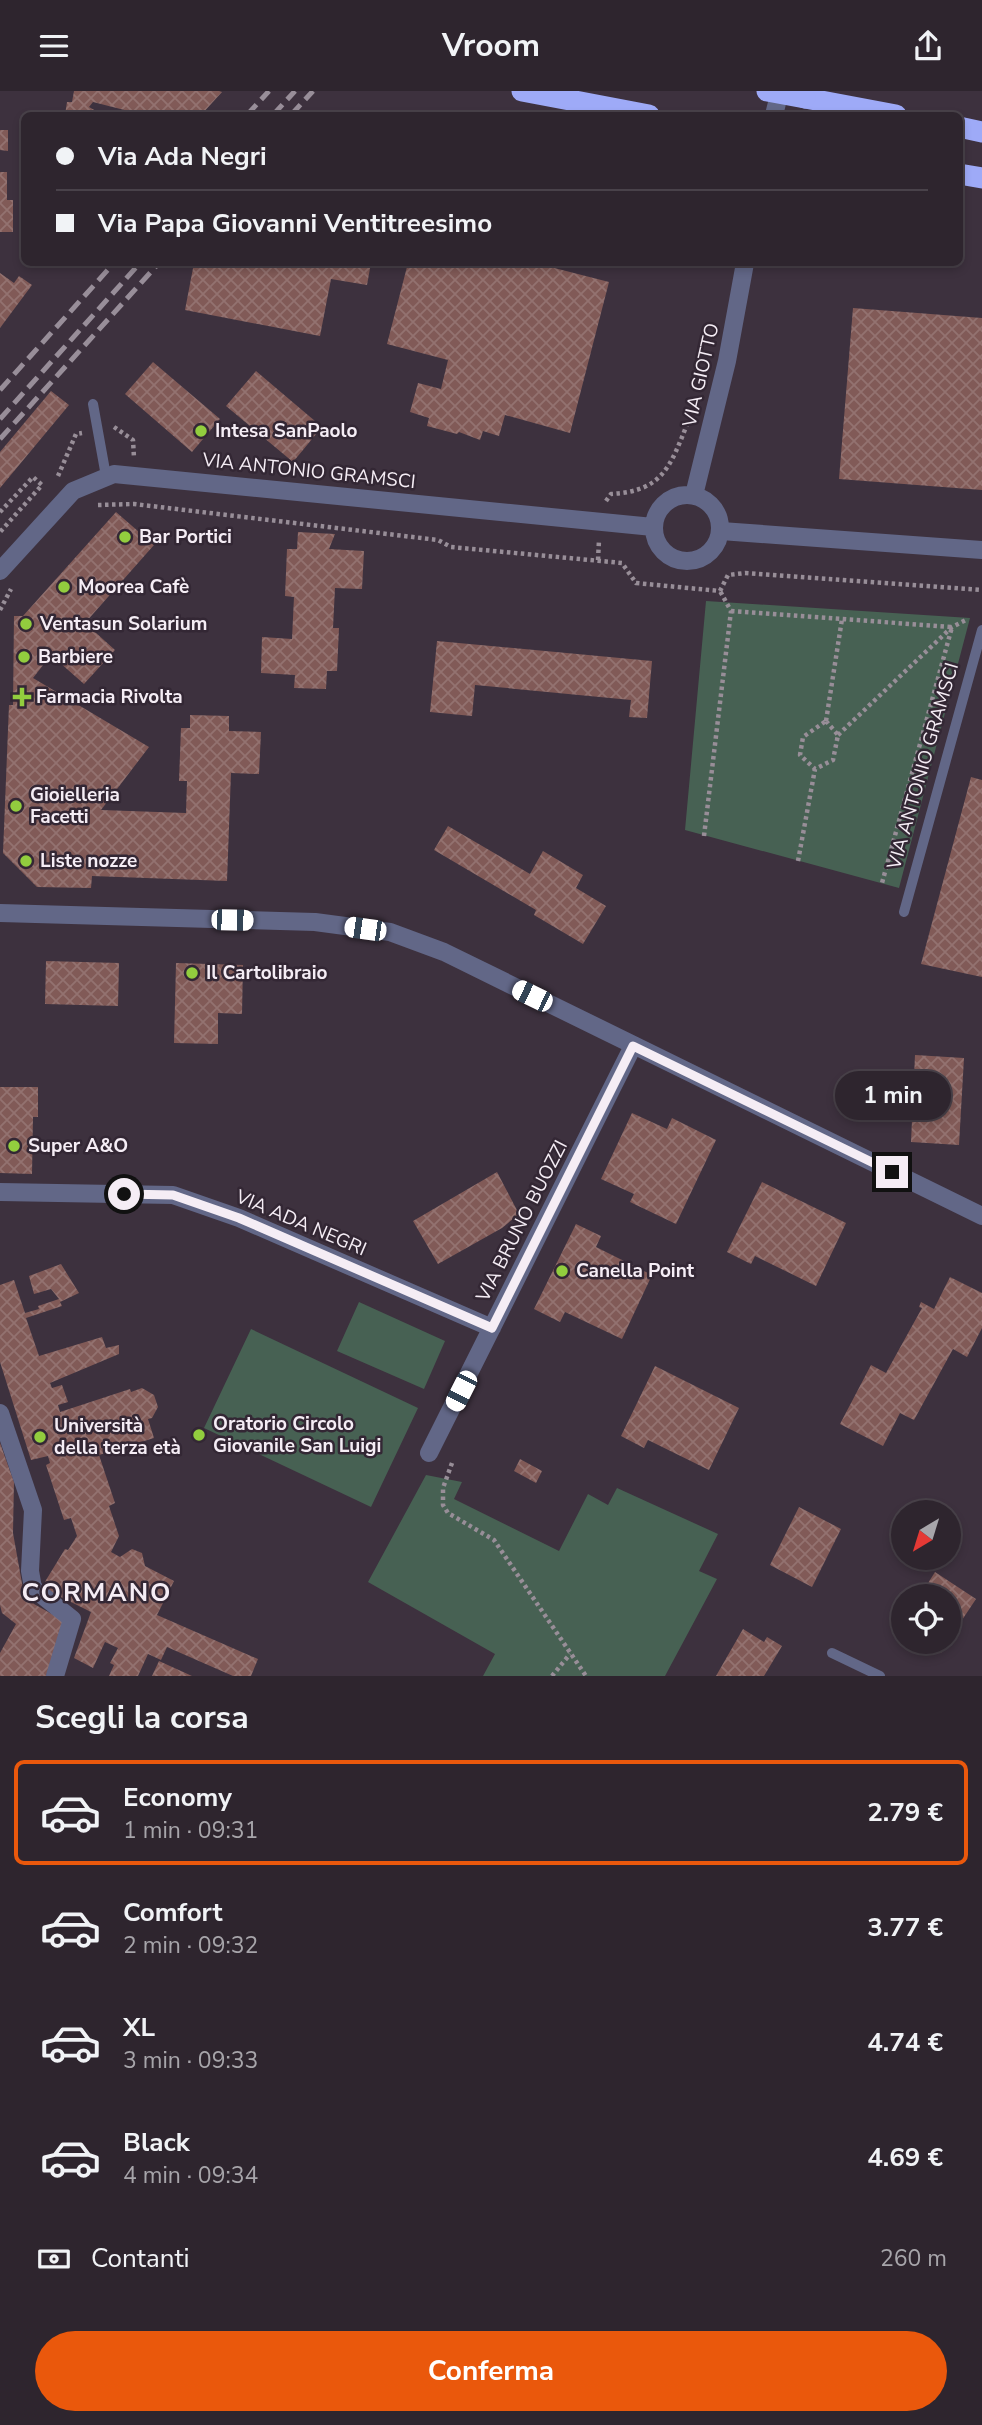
<!DOCTYPE html>
<html lang="it">
<head>
<meta charset="utf-8">
<style>
  :root { --surface:#2e252e; --page:#3a313a; --text:#f1f3f6; --muted:#a7a5aa; --line:#49424a; --accent:#ea580c }
  body { margin:0; font-family:"Nunito Sans",sans-serif; background:var(--page); color:var(--text); height:100vh; display:flex; flex-direction:column; font-size:26px; white-space:nowrap }
  * { box-sizing:border-box; margin:0 }
  p { font-size:23px; color:var(--muted) }
  .icon { flex:none; width:38px; height:38px; fill:none; stroke:currentColor; stroke-width:2; stroke-linecap:round; stroke-linejoin:round }
  .map { position:relative; height:1585px; overflow:hidden }
  .panel { display:flex; flex-direction:column; background:var(--surface); flex:1 }
  .panel>* { flex:none }
  .guide { position:absolute; left:21px; top:21px; width:942px; height:154px; border-radius:10px; box-shadow:0 4px 10px #0003,0 0 0 2px var(--line); display:grid; align-content:center; height:154px; padding:0 35px; background:var(--surface) }
  .needle { width:46px; rotate:218deg }
  .tools { position:absolute; left:891px; top:1409px; display:grid; gap:14px }
  .tools a { display:grid; place-items:center; width:70px; height:70px; border-radius:50%; background:var(--surface); box-shadow:0 4px 10px #0003,0 0 0 2px var(--line); font-size:35px }
  .end { position:absolute; width:32px; height:32px; margin:-16px; border:9px solid #f5edf5; background:#111; box-shadow:0 0 0 4px #111 }
  .from { border-radius:50% }
  .bubble { position:absolute; height:49px; border-radius:24px; background:var(--surface); box-shadow:0 4px 10px #0003,0 0 0 2px var(--line); font-size:23px; font-weight:700; line-height:49px; text-align:center }
  .car { position:absolute; width:21px; height:42px; margin:-21px -10px; border-radius:9px; box-shadow:0 0 5px 2px #0007; background:linear-gradient(#fff 24%,#345 0 40%,#fff 0 76%,#345 0 86%,#fff 0) }
  .guide b { display:flex; align-items:center; gap:24px; height:66px; font-size:26px }
  .guide b+b { border-top:2px solid var(--line) }
  .guide i { width:18px; height:18px; background:var(--text) }
  ul { padding:0; list-style:none }
  li { display:flex; align-items:center; gap:21px; height:105px; margin:0 14px 10px; padding:0 21px; border:4px solid transparent; border-radius:10px }
  li div { flex:1 }
  li b { display:block; font-size:26px }
  li em { font-style:normal; font-weight:700 }
  li.selected { border-color:var(--accent) }
  li>.icon { width:63px; height:63px; stroke-width:1.5 }
  h2 { padding:0 35px; font-size:32px; line-height:84px }
  .pay { display:flex; align-items:center; gap:18px; height:77px; padding:0 35px; font-size:26px }
  .pay p { margin-inline-start:auto }
  .button { display:flex; gap:14px; margin-top:auto; padding:14px 35px }
  .button a { flex:1; height:80px; border-radius:42px; background:var(--accent); color:#fff; font-size:28px; font-weight:700; line-height:80px; text-align:center }
  header { display:flex; justify-content:space-between; align-items:center; height:91px; padding:0 35px; background:var(--surface); font-size:32px; font-weight:700 }
  .map>svg:first-child { display:block }
  .park { fill:#476153 }
  .building { fill:url(#building-cross-hatch) }
  .lines { fill:none; stroke-linecap:round; stroke-linejoin:round }
  .path { stroke:#988e98; stroke-width:4.5; stroke-dasharray:3.5 3.5; stroke-linecap:butt }
  .service { stroke:#626787; stroke-width:10 }
  .minor { stroke:#626787; stroke-width:18 }
  .motorway { stroke:#9eaaf7; stroke-width:21 }
  .rail { stroke:#988e99; stroke-width:5; stroke-dasharray:14 7; stroke-linecap:butt }
  .motorway-bridge { stroke:#9eaaf7; stroke-width:21 }
  .route { stroke:#f5edf5; stroke-width:9 }
  .poi-dot { fill:#92cd3e; stroke:#332734; stroke-width:2.5 }
  .labels { text-anchor:middle; dominant-baseline:central; stroke-width:5; stroke-linejoin:round; paint-order:stroke }
  .street-label { font-size:19px; fill:#f5edf5; stroke:#332734 }
  .poi-label { font-size:19px; font-weight:bold; fill:#f5edf5; stroke:#332734; text-anchor:start }
  .district-label { font-size:26px; font-weight:bold; letter-spacing:2px; fill:#f5edf5; stroke:#332734 }
</style>
</head>
<body>
<header><svg class="icon" aria-label="menu" viewBox="0 0 24 24"><path d="M4 6h16M4 12h16M4 18h16"/></svg>Vroom<svg class="icon" aria-label="share" viewBox="0 0 24 24"><path d="M12 15V3M7 8l5-5 5 5M5 13v7h14v-7"/></svg></header>
<div class="map">
<svg width="982" height="1585" viewBox="0 0 982 1585">
  <defs>
    <pattern id="building-cross-hatch" width="8" height="8" patternUnits="userSpaceOnUse" patternTransform="scale(1.75)"><rect width="8" height="8" fill="#815a57"/><path d="M0 0l8 8M0 8l8-8" fill="none" stroke="#937270"/></pattern>
  </defs>
  <rect width="100%" height="100%" fill="#3d313e"/>
  <path class="park" d="M706,510l264,17 -71,270 -214,-58z
    M359,1211l86,39 -21,48 -87,-38z
    M251,1238l167,79 -47,99 -167,-79z
    M426,1384l36,7 -8,17 105,52 29,-57 20,11 9,-17 101,46 -19,37 18,8 -52,97h-182l12,-22 -127,-72z"/>
  <path class="building" d="M74,0h145l3,1 -21,23h-57l-51,-13 -4,5 14,8h-38l2,-13h5z
    M0,39h8v21l-8,-1z
    M0,81h7v28h6v32h-13z
    M194,172h177l-4,22 -36,-6 -11,57 -135,-26z
    M408,172h127l74,19 -39,151 -65,-18 -6,21 -16,-5 -3,9 -21,-8 -2,2 -30,-8 2,-8 -19,-6 8,-29 23,6 7,-29 -61,-16z
    M0,182l14,10 5,-7 13,9 -32,43z
    M853,217l129,10v172l-143,-11z
    M153,271l67,57 -28,33 -67,-58z
    M256,280l66,56 -29,35 -67,-56z
    M51,300l18,14 -69,83v-36z
    M116,421l38,33 -69,78 30,27 -31,34 -33,-29 -18,23 116,69 -48,63 85,3 1,-32h-8l2,-53h9v-13l39,1v15l32,1 -2,42 -28,-1 -4,108 -135,-5 -1,12 -54,-1 -34,-34 6,-148h4l1,-89h9z
    M298,441l37,2 -6,15 35,2 -2,38 -27,-1 -2,40h6l-2,43h-10l-1,18 -32,-1 1,-13 -34,-2 1,-36 30,2 2,-42 -9,-1 2,-47h10z
    M437,550l215,20 -5,57 -18,-1 2,-17 -156,-15 -3,31 -42,-4z
    M971,686l11,3v197l-61,-13z
    M448,735l82,48 13,-23 40,24 -7,13 30,18 -23,38 -49,-29 2,-5 -102,-60z
    M46,870l73,2 -1,43 -73,-2z
    M176,872l67,2 -1,49 -24,-1v31l-44,-1z
    M915,964l49,3 -5,87 -48,-3z
    M0,996h38v30h-5l-1,57 -32,-1z
    M632,1022l35,16 5,-11 44,22 -40,84 -46,-22 4,-8 -33,-15z
    M497,1081l22,42 -17,14 -64,36 -25,-43z
    M762,1091l84,41 -30,63 -61,-30 -4,8 -24,-12z
    M576,1133l25,12 -5,11 56,28 -30,64 -57,-27 -5,10 -26,-13z
    M61,1173l18,29 -19,9 2,4 -36,12 13,38 63,-19 4,11 13,-3v9l-69,29 2,5 10,-3 6,17 -10,3 2,7 70,-23 1,3 11,-4 12,7 4,12 -6,11 -4,1 6,19 -55,17 16,48 -6,3 10,30 -8,16 9,5 12,-8 10,4 3,13 29,15 -17,34 101,44 -7,17h-18l-66,-29 -6,13 -13,-6 -10,22h-29l5,-11 -4,-2 8,-15 -13,-6 -12,26 -19,-10 17,-46 -46,-23 -2,-4 22,-36 3,1 9,-14 -6,-18 -7,2 -18,-55 4,-2 -2,-7 -17,4 -31,-98v-77l14,-5 11,33 14,-4 -1,-3 21,-7 -8,-10 -17,5 -5,-18z
    M950,1186l32,16v35l-15,29 -14,-8 -39,71 -14,-7 -17,33 -43,-22 31,-59 15,8 36,-65 -3,-1 2,-5 13,7z
    M655,1275l84,42 -30,62 -61,-30 -4,8 -23,-12z
    M0,1352l14,39 -1,51 10,56 11,15 32,18 -20,54h-46v-23l16,-29 -14,-11 -2,-8z
    M520,1368l22,12 -6,12 -22,-12z
    M799,1416l42,22 -29,58 -42,-22z
    M935,1481l41,27 -28,42v-45h-28z
    M743,1538l21,13 3,-5 15,9 -18,30h-48z
    M923,1550h25l-7,12z
    M159,1570l33,15h-40z"/>
  <g class="lines">
    <path class="path" d="M114,336l19,13 1,18
      M58,385l18,-42 6,-1
      M606,410l5,-7c52,-3 59,-27 77,-72
      M98,414l36,-1 304,36 13,7 171,16 14,20 84,8
      M0,421l33,-35 9,8 -42,47
      M598,469l1,-20
      M720,500l8,-16 17,-2 237,17
      M0,519l11,-21
      M731,520l221,16 -70,256
      M826,630l12,14 -5,25 -18,9 -15,-14 3,-18z
      M826,630l16,-102
      M838,644l114,-108 16,-8
      M704,745l27,-225 -11,-20
      M798,770l17,-92
      M452,1372l-9,25v17l5,8 46,27 92,136
      M552,1585l18,-22"/>
    <path class="service" d="M93,313l13,72
      M904,821l78,-282
      M832,1562l48,23"/>
    <path class="minor" d="M774,24l6,-24
      M654 437a33 33 0 1 1 66 0a33 33 0 1 1-66 0Z
      M694,404l33,-134 18,-98
      M721,440l261,19
      M0,480l73,-80 41,-17 539,53
      M0,822l315,9 75,10 54,20 538,264
      M0,1101l173,3 66,23 253,110
      M0,1322l33,97 -3,61 3,17 39,31 -17,57
      M429,1362l204,-407"/>
    <path class="motorway" d="M522,0l127,24
      M805,7l91,17
      M959,36l23,5
      M959,83l23,4"/>
    <path class="rail" d="M247,24l22,-24
      M273,24l22,-24
      M291,24l22,-24
      M0,299l114,-127
      M0,328l140,-156
      M0,348l159,-176"/>
    <path class="motorway-bridge" d="M767,0l38,7"/>
  </g>
  <g class="lines">
    <path class="route" d="M124,1103l49,1 66,23 253,110 141,-282 259,126"/>
  </g>
  <g class="poi-dot">
    <circle cx="201" cy="340" r="7"/>
    <circle cx="125" cy="446" r="7"/>
    <circle cx="64" cy="496" r="7"/>
    <circle cx="26" cy="533" r="7"/>
    <circle cx="24" cy="566" r="7"/>
    <path d="M18.5 595.5h7v7h7v7h-7v7h-7v-7h-7v-7h7z"/>
    <circle cx="16" cy="715" r="7"/>
    <circle cx="26" cy="770" r="7"/>
    <circle cx="192" cy="882" r="7"/>
    <circle cx="14" cy="1055" r="7"/>
    <circle cx="562" cy="1180" r="7"/>
    <circle cx="199" cy="1344" r="7"/>
    <circle cx="40" cy="1346" r="7"/>
  </g>
  <g class="labels">
    <g class="street-label">
      <text transform="translate(701 284) rotate(-77)">VIA GIOTTO</text>
      <text transform="translate(309 380) rotate(6)">VIA ANTONIO GRAMSCI</text>
      <text transform="translate(923 675) rotate(-74)">VIA ANTONIO GRAMSCI</text>
      <text transform="translate(522 1130) rotate(-63)">VIA BRUNO BUOZZI</text>
      <text transform="translate(301 1132) rotate(23)">VIA ADA NEGRI</text>
    </g>
    <g class="poi-label">
      <text x="215" y="340">Intesa SanPaolo</text>
      <text x="139" y="446">Bar Portici</text>
      <text x="78" y="496">Moorea Cafè</text>
      <text x="40" y="533">Ventasun Solarium</text>
      <text x="38" y="566">Barbiere</text>
      <text x="36" y="606">Farmacia Rivolta</text>
      <text x="30" y="704">Gioielleria<tspan x="30" dy="22">Facetti</tspan></text>
      <text x="40" y="770">Liste nozze</text>
      <text x="206" y="882">Il Cartolibraio</text>
      <text x="28" y="1055">Super A&amp;O</text>
      <text x="576" y="1180">Canella Point</text>
      <text x="213" y="1333">Oratorio Circolo<tspan x="213" dy="22">Giovanile San Luigi</tspan></text>
      <text x="54" y="1335">Università<tspan x="54" dy="22">della terza età</tspan></text>
    </g>
    <g class="district-label">
      <text x="97" y="1501">CORMANO</text>
    </g>
  </g>
</svg>
<div class="tools">
<a><svg class="needle" viewBox="-14 -14 28 28"><path d="M0-13l5 13h-10z" fill="#e53935"/><path d="M0 13l5-13h-10z" fill="#a7a5aa"/></svg></a>
<a><svg class="icon" aria-label="locate" viewBox="0 0 24 24"><circle cx="12" cy="12" r="6"/><path d="M12 2v4M12 18v4M2 12h4M18 12h4"/></svg></a>
</div>
<i class="end from" style="left:124px;top:1103px"></i>
<i class="end" style="left:892px;top:1081px"></i>
<div class="bubble" style="left:835px;top:980px;width:116px">1 min</div>
<i class="car" style="left:232px;top:829px;rotate:91deg"></i>
<i class="car" style="left:365px;top:838px;rotate:278deg"></i>
<i class="car" style="left:532px;top:905px;rotate:296deg"></i>
<i class="car" style="left:461px;top:1300px;rotate:207deg"></i>
<div class="guide">
<b><i class="from"></i>Via Ada Negri</b>
<b><i></i>Via Papa Giovanni Ventitreesimo</b>
</div>
</div>
<section class="panel">
<h2>Scegli la corsa</h2>
<ul>
<li class="selected"><svg class="icon" aria-label="car" viewBox="0 0 24 24"><path d="M5 17H2v-5l4-1 3-4h7l3 4 3 1v5h-3M9 17h6M6 11h13"/><circle cx="7" cy="17" r="2"/><circle cx="17" cy="17" r="2"/></svg><div><b>Economy</b><p>1 min · 09:31</p></div><em>2.79 €</em></li>
<li><svg class="icon" aria-label="car" viewBox="0 0 24 24"><path d="M5 17H2v-5l4-1 3-4h7l3 4 3 1v5h-3M9 17h6M6 11h13"/><circle cx="7" cy="17" r="2"/><circle cx="17" cy="17" r="2"/></svg><div><b>Comfort</b><p>2 min · 09:32</p></div><em>3.77 €</em></li>
<li><svg class="icon" aria-label="car" viewBox="0 0 24 24"><path d="M5 17H2v-5l4-1 3-4h7l3 4 3 1v5h-3M9 17h6M6 11h13"/><circle cx="7" cy="17" r="2"/><circle cx="17" cy="17" r="2"/></svg><div><b>XL</b><p>3 min · 09:33</p></div><em>4.74 €</em></li>
<li><svg class="icon" aria-label="car" viewBox="0 0 24 24"><path d="M5 17H2v-5l4-1 3-4h7l3 4 3 1v5h-3M9 17h6M6 11h13"/><circle cx="7" cy="17" r="2"/><circle cx="17" cy="17" r="2"/></svg><div><b>Black</b><p>4 min · 09:34</p></div><em>4.69 €</em></li>
</ul>
<div class="pay"><svg class="icon" aria-label="cash" viewBox="0 0 24 24"><path d="M3 7h18v10H3z"/><circle cx="12" cy="12" r="2"/></svg>Contanti<p>260 m</p></div>
<div class="button"><a>Conferma</a></div>
</section>
</body>
</html>
